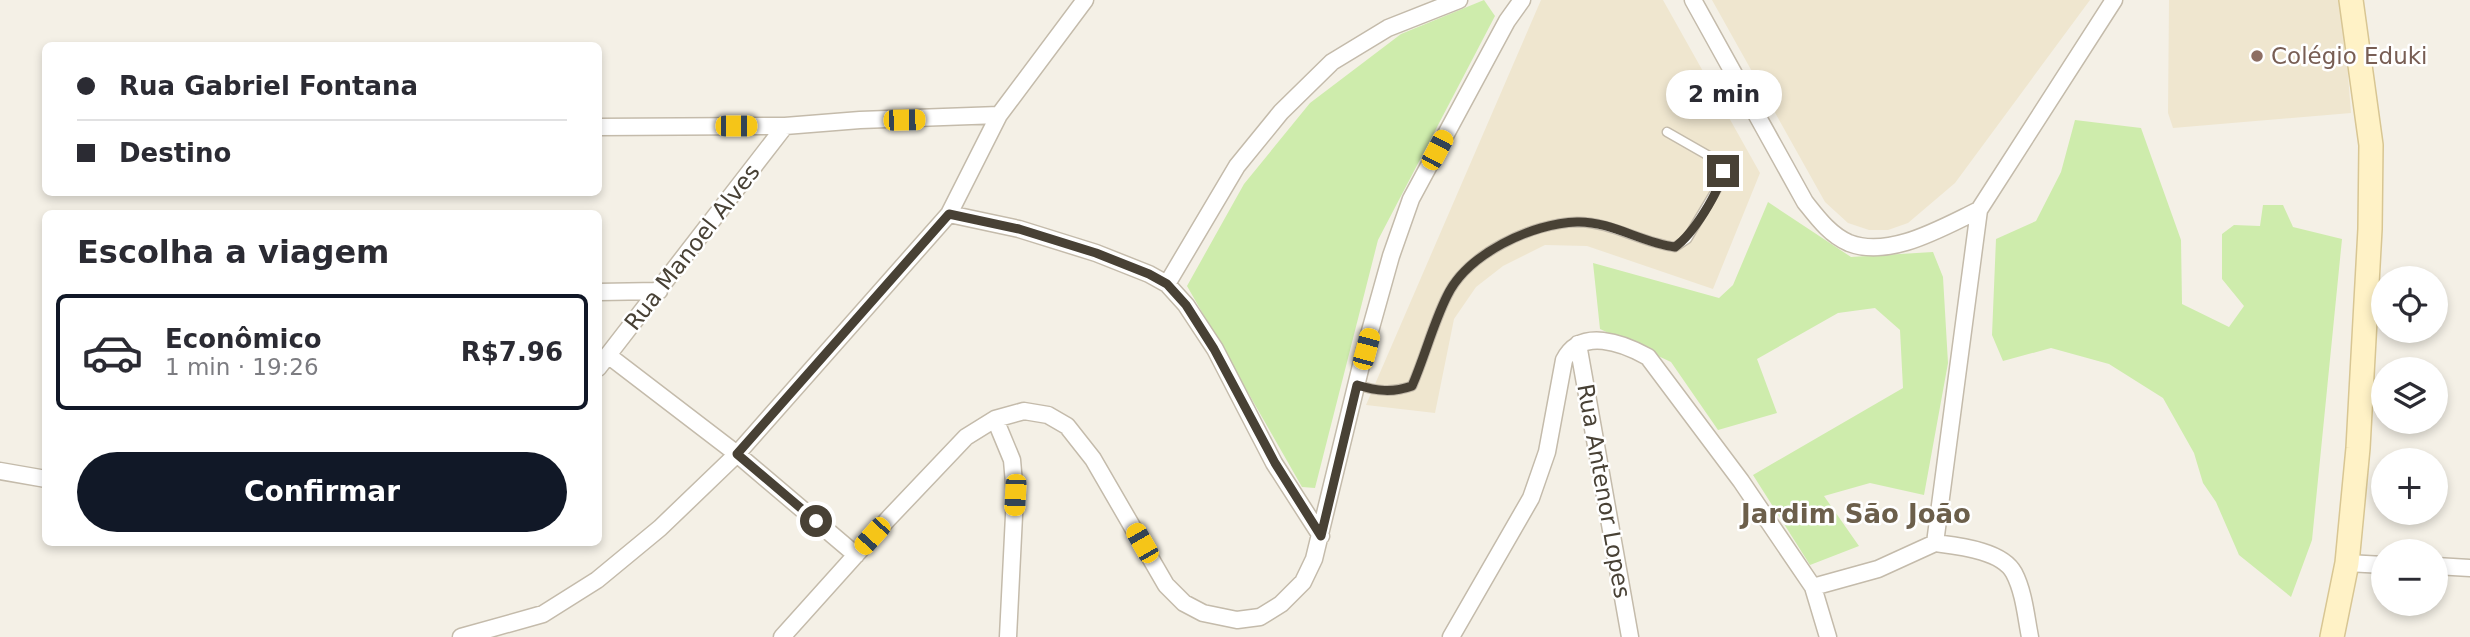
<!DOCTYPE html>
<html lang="pt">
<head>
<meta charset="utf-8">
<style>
  :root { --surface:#fff; --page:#f7f7f7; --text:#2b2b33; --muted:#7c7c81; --line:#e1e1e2; --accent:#111827 }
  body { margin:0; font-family:"DejaVu Sans",sans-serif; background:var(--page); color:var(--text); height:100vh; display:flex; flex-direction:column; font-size:26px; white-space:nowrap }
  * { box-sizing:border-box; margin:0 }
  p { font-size:23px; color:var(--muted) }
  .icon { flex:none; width:38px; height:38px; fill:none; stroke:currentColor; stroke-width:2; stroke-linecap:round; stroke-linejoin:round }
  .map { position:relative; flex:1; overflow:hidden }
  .details { position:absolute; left:42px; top:210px; width:560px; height:336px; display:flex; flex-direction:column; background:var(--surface); border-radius:10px; box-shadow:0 4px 10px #0003 }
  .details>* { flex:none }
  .hud { position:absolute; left:42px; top:42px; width:560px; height:154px; border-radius:10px; box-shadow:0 4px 10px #0003; display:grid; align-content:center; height:154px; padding:0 35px; background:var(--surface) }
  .fabs { position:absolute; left:2371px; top:266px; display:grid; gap:14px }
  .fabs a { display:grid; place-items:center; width:77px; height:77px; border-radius:50%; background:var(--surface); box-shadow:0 4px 10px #0003; font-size:35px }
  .end { position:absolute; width:32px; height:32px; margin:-16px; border:9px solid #484135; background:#fff; box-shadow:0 0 0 4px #fff }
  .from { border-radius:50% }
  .bubble { position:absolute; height:49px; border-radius:24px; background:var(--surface); box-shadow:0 4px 10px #0003; font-size:23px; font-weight:800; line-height:49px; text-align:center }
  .car { position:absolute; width:21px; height:42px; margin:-21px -10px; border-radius:9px; box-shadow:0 0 5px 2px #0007; background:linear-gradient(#f5c518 24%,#345 0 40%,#f5c518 0 76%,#345 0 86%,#f5c518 0) }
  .hud b { display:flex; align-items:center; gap:24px; height:66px; font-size:26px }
  .hud b+b { border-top:2px solid var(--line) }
  .hud i { width:18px; height:18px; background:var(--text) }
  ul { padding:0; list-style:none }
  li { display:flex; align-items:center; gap:21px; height:116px; margin:0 14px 10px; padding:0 21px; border:4px solid var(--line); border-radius:10px }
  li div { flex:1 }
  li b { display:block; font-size:26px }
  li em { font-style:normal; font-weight:800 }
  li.selected { border-color:var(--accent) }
  li>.icon { width:63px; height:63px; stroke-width:1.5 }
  h2 { padding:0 35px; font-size:32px; line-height:84px }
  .cta { display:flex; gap:14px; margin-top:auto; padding:14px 35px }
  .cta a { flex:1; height:80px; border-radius:42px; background:var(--accent); color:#fff; font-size:28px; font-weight:800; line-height:80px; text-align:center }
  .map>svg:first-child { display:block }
  .education { fill:#efe6cf }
  .green { fill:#ceecac }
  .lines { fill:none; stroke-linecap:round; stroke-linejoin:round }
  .service-casing { stroke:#c4bbab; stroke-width:11 }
  .minor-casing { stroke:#c4bbab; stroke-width:19 }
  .secondary-casing { stroke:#d8c693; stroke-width:26 }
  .service { stroke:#fff; stroke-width:8 }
  .minor { stroke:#fff; stroke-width:16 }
  .secondary { stroke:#fff2c6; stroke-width:23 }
  .route { stroke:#484135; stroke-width:9 }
  .education-dot { fill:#8d6e63; stroke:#fff; stroke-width:2.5 }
  .labels { text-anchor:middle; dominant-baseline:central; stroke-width:5; stroke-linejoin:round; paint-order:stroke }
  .education-label { font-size:23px; fill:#785e54; stroke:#fff; text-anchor:start }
  .street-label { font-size:23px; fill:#484135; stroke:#fff }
  .quarter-label { font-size:26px; font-weight:bold; fill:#6c5f4b; stroke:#fff }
</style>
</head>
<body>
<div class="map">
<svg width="2470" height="637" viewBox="0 0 2470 637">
  <rect width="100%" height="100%" fill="#f4f0e6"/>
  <path class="education" d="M1541,0h122l97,173 -47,116 -126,-43 -42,-1 -42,21 -27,21 -22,32 -19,94 -69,-8z
    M1712,0h378l-135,183 -47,40 -20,7h-19l-21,-7 -23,-21z
    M2169,0h173l9,113 -178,15 -5,-15z"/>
  <path class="green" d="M1484,0l11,16 -117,224 -63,248 -13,-1 -115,-201 57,-102 66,-81 91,-69z
    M2075,120l66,8 40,112 1,64 47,23 15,-21 -22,-27v-45l12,-9 26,1 3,-21h20l10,22 49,12 -30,301 -21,57 -52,-42 -23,-53 -13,-19 -9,-30 -31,-55 -54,-34 -58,-16 -48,13 -11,-26 4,-96 40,-18 25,-49z
    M1768,202l83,55 82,-5 10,25 5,86 -24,132 -54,-12 -46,13 35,50 -49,19 -57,-90 150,-87 -3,-58 -25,-22 -37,5 -81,46 20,54 -59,17 -47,-68 -71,-33 -7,-66 126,35 14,-13z"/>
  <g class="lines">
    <defs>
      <path id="service" d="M1357,385c20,6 35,8 55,1 13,-30 21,-62 35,-90 20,-42 85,-73 130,-74 34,0 65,21 98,25l12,-8 34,-57 2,-11 -7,-11 -49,-28"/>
      <path id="minor" d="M1693,0l112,202c12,15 25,33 44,41 41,16 94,-16 130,-33
        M598,127l187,-1 75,-6 139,-5
        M949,214l70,15 77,24 53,21 18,10 19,21 29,44 59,114 47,73
        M1167,284l70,-118 44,-54 51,-50 56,-34 71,-28
        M598,292l61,-1
        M1578,344l52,293
        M609,356l128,98 119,101
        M598,368l187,-242
        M995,419l17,41 3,35 -7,142
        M0,471l46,8
        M1935,543c22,3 67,7 79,30 10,19 12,44 16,64
        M2347,563l37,2
        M2436,566l34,2
        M1813,587l15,50
        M461,637l82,-23 54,-34 63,-52 77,-74 212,-240 50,-99 86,-115
        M782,637l107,-119 77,-81 29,-18 29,-8 24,4 19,11 26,33 73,126 18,18 19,10 34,7 23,-3 21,-13 22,-22 11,-23 51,-210 26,-93 20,-57 96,-178 15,-21
        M1451,637l80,-139 16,-46 17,-92c17,-33 59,-17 84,-3l93,124 72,106 65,-18 57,-26 44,-333 135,-210"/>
      <path id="secondary" d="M2332,637l15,-74 11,-115 12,-219 1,-84 -20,-145"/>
    </defs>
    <use href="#service" class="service-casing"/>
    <use href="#minor" class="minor-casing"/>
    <use href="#secondary" class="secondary-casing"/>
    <use href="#service" class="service"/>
    <use href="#minor" class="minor"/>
    <use href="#secondary" class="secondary"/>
  </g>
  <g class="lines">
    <path class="route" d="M816,521l-79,-67 212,-240 70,15 77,24 53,21 18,10 19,21 28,44 61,114 46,73 36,-151c20,6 35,8 55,1 13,-30 21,-62 35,-90 20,-42 85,-73 130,-74 34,-1 65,21 98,25 18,-13 44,-54 48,-76"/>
  </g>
  <circle class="education-dot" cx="2257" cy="56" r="7"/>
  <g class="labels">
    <g class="education-label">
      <text x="2271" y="56">Colégio Eduki</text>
    </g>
    <g class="street-label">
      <text transform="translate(692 247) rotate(-52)">Rua Manoel Alves</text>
      <text transform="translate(1604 491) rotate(80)">Rua Antenor Lopes</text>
    </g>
    <g class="quarter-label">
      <text x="1856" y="514">Jardim São João</text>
    </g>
  </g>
</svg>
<div class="fabs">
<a><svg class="icon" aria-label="locate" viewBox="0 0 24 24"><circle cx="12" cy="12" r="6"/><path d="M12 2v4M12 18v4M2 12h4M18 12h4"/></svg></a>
<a><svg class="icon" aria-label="layers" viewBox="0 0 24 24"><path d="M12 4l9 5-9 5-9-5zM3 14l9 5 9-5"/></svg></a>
<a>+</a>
<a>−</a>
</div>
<i class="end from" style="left:816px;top:521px"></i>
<i class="end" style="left:1723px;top:171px"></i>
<div class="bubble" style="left:1666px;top:70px;width:116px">2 min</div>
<i class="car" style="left:904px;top:120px;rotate:89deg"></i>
<i class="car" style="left:736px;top:126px;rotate:90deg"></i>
<i class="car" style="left:1437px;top:150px;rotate:28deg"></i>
<i class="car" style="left:1366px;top:349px;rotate:15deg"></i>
<i class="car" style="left:1015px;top:495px;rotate:183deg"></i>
<i class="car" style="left:872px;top:536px;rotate:222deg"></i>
<i class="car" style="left:1142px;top:543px;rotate:330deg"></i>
<div class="hud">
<b><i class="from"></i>Rua Gabriel Fontana</b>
<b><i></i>Destino</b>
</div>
<section class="details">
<h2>Escolha a viagem</h2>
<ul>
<li class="selected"><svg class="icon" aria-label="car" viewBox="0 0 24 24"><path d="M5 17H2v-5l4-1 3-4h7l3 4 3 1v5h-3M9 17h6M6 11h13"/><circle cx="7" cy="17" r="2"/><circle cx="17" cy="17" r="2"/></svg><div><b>Econômico</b><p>1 min · 19:26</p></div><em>R$7.96</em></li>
</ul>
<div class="cta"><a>Confirmar</a></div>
</section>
</div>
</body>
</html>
